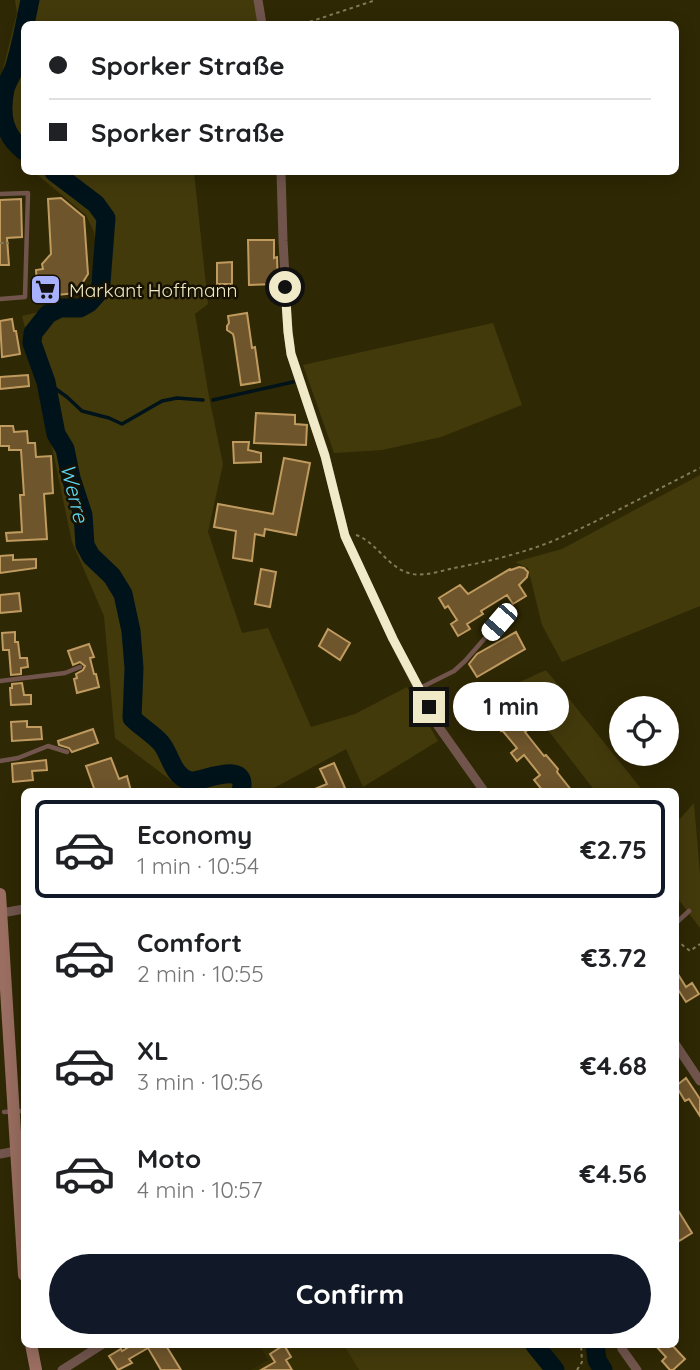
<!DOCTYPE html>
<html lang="en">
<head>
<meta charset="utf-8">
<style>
  :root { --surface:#fff; --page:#f2f2f2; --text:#202124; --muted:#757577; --line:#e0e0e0; --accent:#111827 }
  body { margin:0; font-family:Quicksand,sans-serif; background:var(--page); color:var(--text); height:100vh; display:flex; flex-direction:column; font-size:26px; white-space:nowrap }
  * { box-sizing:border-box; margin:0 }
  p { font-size:23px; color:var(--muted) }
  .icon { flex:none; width:38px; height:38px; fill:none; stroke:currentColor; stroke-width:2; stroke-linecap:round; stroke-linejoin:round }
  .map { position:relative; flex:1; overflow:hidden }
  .drawer { position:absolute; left:21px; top:788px; width:658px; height:560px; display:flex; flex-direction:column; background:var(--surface); border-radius:10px; box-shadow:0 4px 18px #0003 }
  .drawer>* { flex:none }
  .banner { position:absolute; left:21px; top:21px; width:658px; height:154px; border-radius:10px; box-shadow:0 4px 18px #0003; display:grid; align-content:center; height:154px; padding:0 28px; background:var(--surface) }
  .buttons { position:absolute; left:609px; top:696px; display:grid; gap:14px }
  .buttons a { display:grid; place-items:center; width:70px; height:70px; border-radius:50%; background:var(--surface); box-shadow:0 4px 18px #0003; font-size:35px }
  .end { position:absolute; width:32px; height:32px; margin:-16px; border:9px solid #f1eac9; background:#111; box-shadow:0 0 0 4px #111 }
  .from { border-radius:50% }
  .bubble { position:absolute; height:49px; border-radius:24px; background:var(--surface); box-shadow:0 4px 18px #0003; font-size:23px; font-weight:800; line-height:49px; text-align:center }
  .car { position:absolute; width:21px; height:42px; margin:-21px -10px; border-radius:9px; box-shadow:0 0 5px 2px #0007; background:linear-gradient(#fff 24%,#345 0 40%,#fff 0 76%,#345 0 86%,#fff 0) }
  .banner b { display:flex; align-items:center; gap:24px; height:66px; font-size:26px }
  .banner b+b { border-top:2px solid var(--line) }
  .banner i { width:18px; height:18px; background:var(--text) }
  ul { padding:12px 0 0; list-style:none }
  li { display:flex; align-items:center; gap:21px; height:98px; margin:0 14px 10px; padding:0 14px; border:4px solid transparent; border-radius:10px }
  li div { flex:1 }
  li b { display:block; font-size:26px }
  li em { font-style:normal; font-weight:800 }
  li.selected { border-color:var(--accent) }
  li>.icon { width:63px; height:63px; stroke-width:1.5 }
  .button { display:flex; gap:14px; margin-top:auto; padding:14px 28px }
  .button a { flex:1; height:80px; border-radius:42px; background:var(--accent); color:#fff; font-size:28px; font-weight:800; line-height:80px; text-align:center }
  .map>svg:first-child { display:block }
  .built { fill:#372f04 }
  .green { fill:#433a0c }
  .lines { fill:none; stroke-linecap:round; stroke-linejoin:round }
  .stream { stroke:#00131a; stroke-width:3.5 }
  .river { stroke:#00131a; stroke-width:19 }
  .building { fill:#6f552c; stroke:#c09b60; stroke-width:2 }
  .path { stroke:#827b58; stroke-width:2; stroke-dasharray:3.5 3.5; stroke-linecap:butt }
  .lane { stroke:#71554d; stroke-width:4.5 }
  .street { stroke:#71554d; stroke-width:9 }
  .secondary { stroke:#9a6e61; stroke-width:12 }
  .route { stroke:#f1eac9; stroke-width:9 }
  .labels { text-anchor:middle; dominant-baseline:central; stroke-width:5; stroke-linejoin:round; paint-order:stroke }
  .poi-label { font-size:19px; fill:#f1eac9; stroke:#161100; text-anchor:start }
  .water-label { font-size:21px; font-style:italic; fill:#5cdafb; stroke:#161100 }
</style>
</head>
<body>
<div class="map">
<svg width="700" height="1370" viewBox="0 0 700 1370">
  <rect width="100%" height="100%" fill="#2f2804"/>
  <path class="built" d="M259,1344h84l16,26h-108l17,-10z"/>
  <path class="green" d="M15,0h239l4,24h-234v139l-24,-25v-57l17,-68z
    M34,172h160l14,132 -13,10 14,83 14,67 -15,68 34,101 26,-5 43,99 44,-13 52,-27 31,54 -75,46 -17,-38 -70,38 -11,4h-80l-70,-53 -11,-122 -32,-74 -33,-157 10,-1 -10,-1 -17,-67 33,-8 30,-13 13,-30 -4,-33 -8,-17z
    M493,323l29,82 -81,32 -59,13 -48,3 -31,-88z
    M700,475v131l-138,56 -20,-37 -14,-57 -13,-6 47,-13z
    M546,670l97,121h-48l-82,-106z
    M694,803l6,72v53l-24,-32v-73z
    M343,1344h194l16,26h-194z"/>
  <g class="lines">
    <path class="stream" d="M46,382l21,15 15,14 27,7 13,6 40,-23 15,-3 26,2
      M213,400l80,-18"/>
    <path class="river" d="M24,151c-21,-17 -24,-36 -19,-62 2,-7 6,-13 9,-20 7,-22 11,-46 16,-69
      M54,172l42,32 10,14 -5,65 -3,10 -9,10 -9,5h-20l-12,6 -15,19 -1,10 14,39 10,52 9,15 6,29 12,37 2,30 6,11 21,20 11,18 8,37 3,37 -2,50c9,9 21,16 29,25 10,12 11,33 29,38 10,2 60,-23 51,10
      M534,1344l21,26
      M595,1344l2,16 6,10"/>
  </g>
  <path class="building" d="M61,198l23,19 4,57 -8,13v3l-4,3 -38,4 -2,-27 7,-1 -1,-5 9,-10 -3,-55z
    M21,199l1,38 -15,1 2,27h-9v-65z
    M248,240h26v18l3,-1 1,27 -29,1z
    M232,262v22h-15v-21z
    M247,313l5,35 3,-1 5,35 -19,3 -7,-47 -1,-4 -6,-4v-4l2,-3 -1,-7z
    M12,319l2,12h2l4,23 -18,3 -2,-36z
    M28,375l1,11 -29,3v-12z
    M256,413l39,2v9l12,1 -1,20 -52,-2z
    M0,426h13l1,6 13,-1 1,12h7l1,14 15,-1 2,37 -9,1 3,45 -40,2 -1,-8 16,-1 -2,-37h4l-3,-45h-12v-4h-9z
    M233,442h16l-1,8 13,3v9l-27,1z
    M284,458l26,5 -14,72 -31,-6 -1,7 -9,-2 -3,27 -19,-3 3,-27 -22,-4 4,-23 55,10z
    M13,555v5l23,-1v9l-36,5v-17z
    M519,567l5,1 4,4 -1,5 -8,8 7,11 -13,8 -6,-9 -26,16 2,3 -16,10 3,5 -12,7 -7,-12 6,-4 -9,-14 -3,2 -6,-10 21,-13 8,9 42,-25 1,1z
    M261,569l15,3 -6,35 -15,-3z
    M19,593l2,18 -21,2v-18z
    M328,629l22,14 -10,17 -21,-14z
    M15,632v10h3l2,16h7l1,9 -7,1v6l-10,1 -2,-25h-6l-1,-17z
    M516,632l9,17 -48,28 -8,-13 8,-10z
    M89,644l5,13 -4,1 4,16h2l3,13 -22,6 -3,-14 3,-1 -1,-4 7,-4 2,-4 -5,-4 -7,3 -5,-14z
    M22,683l2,12h7v9l-20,1 -1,-17h2v-4z
    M502,706l15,19 12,-9 6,8 -10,8 19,24 2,-1 12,14 -1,3 15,19h-29l-9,-11 6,-5 -16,-20 -7,6 -6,-8 6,-5 -15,-18 -1,1 -6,-9 -2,2 -5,-7z
    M27,721v6h14l1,12 -30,2 -1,-19z
    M93,729l5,14 -26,9 -3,-4 -10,-3 -1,-4z
    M111,758l8,21 8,-3 4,15h-36l-9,-25z
    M46,760l1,10 -15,1 1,9 -20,2 -1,-18z
    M334,763l11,25 -6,3h-29l17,-7 -7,-15z
    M676,971l10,16 6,-4 7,11 -13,8 -7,-11 -3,3z
    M686,1078l14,21v17l-11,-17 -4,2 -9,-15z
    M676,1207l16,26 -13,8 -3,-6z
    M134,1344h31l16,26h-20l-13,-22 -19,11 3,4 -14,7 -9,-14 12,-7 1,2z
    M654,1344h17l14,15 -12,11h-3l-8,-9 4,-4z
    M284,1345l7,12 -5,3 6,10h-31l14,-8 -5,-8z"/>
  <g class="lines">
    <path class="path" d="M303,24l73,-24
      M0,243h9
      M356,535c21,7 32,34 56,39 14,2 29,-3 42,-6 33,-6 78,-17 108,-31 47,-21 92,-46 138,-69
      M676,940l14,11 10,-7
      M577,1370l5,-8 -1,-18"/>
    <path class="lane" d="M0,194l28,-1 -3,104 -25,2
      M0,681l65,-8 15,-6
      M420,688l34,-17 11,-10 34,-39
      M0,761l18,-3 30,-12 19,6
      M676,923l13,-12
      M4,1112l19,-1"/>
    <path class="street" d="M258,0l4,24
      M281,172l2,69 5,91 3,22 34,101 20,81 48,103 45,87 46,65
      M2,913l22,-4
      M676,1045l24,36
      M0,1154l16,-3
      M621,1344l1,5 15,21
      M62,1370l41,-26"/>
    <path class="secondary" d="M0,894l24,381
      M31,1344l5,26"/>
  </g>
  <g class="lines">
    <path class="route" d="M285,287l3,45 3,22 34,102 20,80 48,103 36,68"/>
  </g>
  <defs>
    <symbol id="supermarket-square" viewBox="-11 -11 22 22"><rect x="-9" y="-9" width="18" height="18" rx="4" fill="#a7b1fc" stroke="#161100"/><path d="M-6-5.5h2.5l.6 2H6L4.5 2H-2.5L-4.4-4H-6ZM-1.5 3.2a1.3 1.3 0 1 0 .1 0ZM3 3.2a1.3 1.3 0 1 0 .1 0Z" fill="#111"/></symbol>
  </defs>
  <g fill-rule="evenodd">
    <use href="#supermarket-square" x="28" y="272" width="35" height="35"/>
  </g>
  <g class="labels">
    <g class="poi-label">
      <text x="69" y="290">Markant Hoffmann</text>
    </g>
    <g class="water-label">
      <text transform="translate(75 493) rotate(76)">Werre</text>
    </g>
  </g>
</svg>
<div class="buttons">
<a><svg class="icon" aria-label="locate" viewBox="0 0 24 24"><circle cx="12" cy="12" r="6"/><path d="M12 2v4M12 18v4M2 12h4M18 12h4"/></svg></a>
</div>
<i class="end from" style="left:285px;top:287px"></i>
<i class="end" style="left:429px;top:707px"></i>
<div class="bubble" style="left:453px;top:682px;width:116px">1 min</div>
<i class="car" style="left:499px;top:622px;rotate:221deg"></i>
<div class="banner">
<b><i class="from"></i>Sporker Straße</b>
<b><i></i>Sporker Straße</b>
</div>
<section class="drawer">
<ul>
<li class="selected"><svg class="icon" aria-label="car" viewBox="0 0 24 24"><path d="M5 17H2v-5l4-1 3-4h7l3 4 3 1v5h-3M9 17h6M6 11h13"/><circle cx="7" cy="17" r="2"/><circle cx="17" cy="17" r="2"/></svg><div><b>Economy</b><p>1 min · 10:54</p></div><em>€2.75</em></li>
<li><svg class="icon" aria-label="car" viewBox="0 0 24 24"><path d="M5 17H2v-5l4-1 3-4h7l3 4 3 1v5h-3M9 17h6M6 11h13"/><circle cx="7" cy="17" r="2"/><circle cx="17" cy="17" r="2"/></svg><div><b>Comfort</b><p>2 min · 10:55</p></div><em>€3.72</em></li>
<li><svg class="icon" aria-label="car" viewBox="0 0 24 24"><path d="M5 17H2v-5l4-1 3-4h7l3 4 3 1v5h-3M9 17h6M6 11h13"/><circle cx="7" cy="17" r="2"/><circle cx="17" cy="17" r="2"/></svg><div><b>XL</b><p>3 min · 10:56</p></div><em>€4.68</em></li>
<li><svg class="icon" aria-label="car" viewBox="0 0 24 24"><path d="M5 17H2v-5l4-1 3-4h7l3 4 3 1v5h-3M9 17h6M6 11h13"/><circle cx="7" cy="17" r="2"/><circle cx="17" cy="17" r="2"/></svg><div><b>Moto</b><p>4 min · 10:57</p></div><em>€4.56</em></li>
</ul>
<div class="button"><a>Confirm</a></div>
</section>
</div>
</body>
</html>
